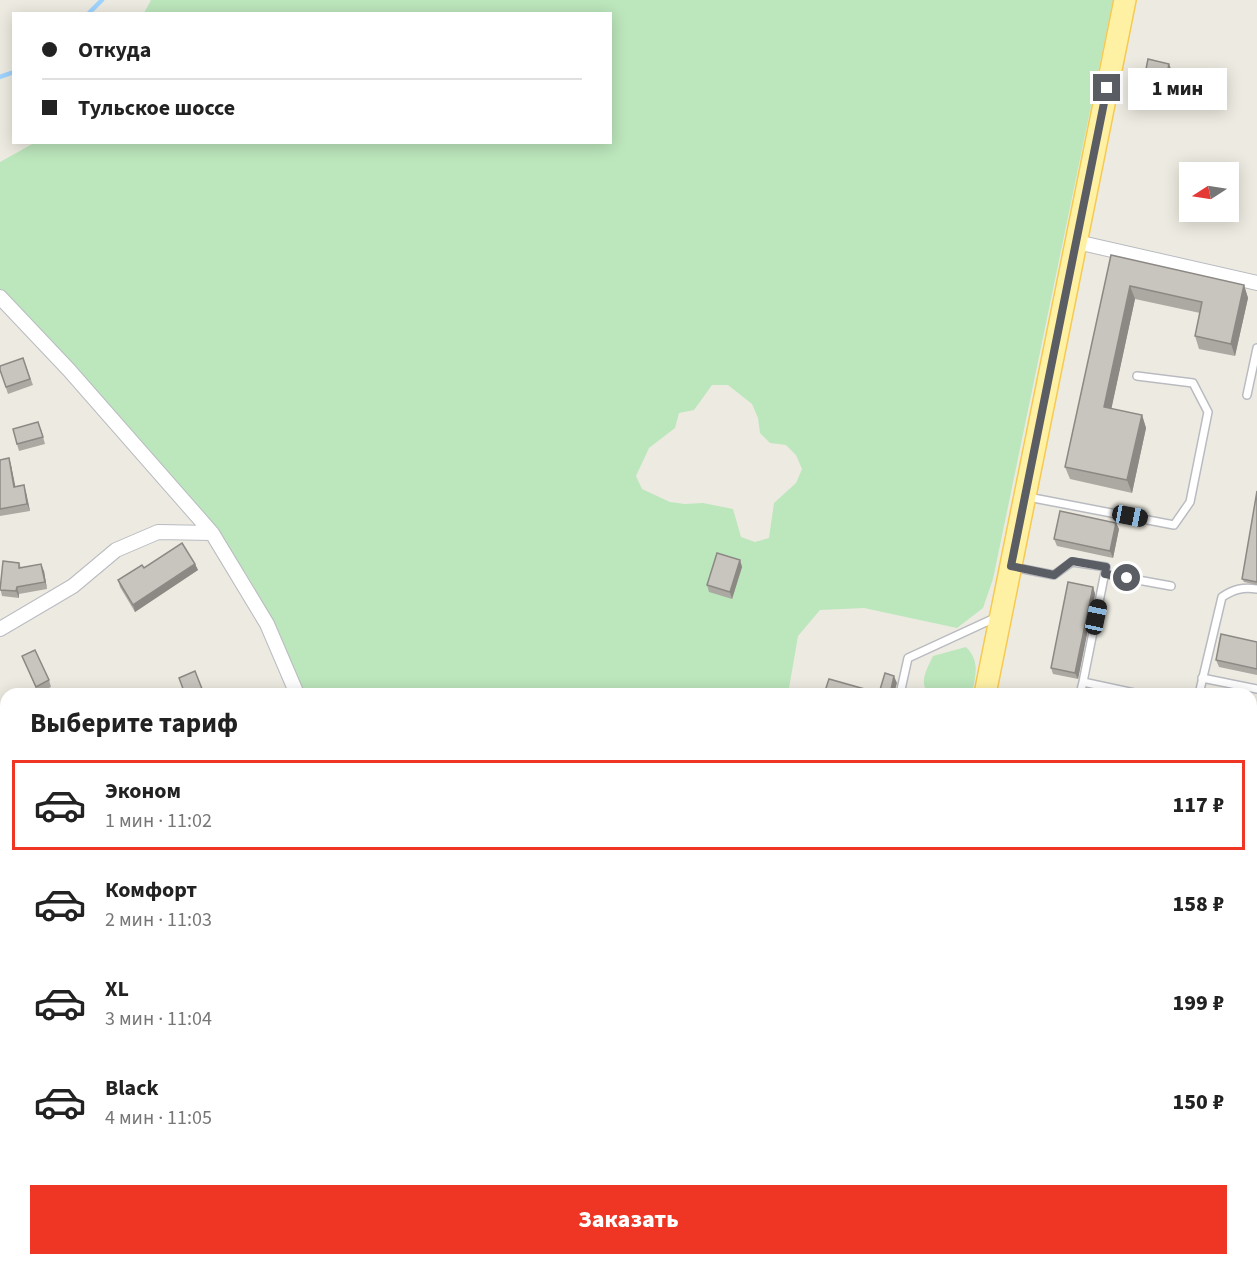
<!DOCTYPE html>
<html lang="ru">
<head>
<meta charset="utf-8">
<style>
  :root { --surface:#fff; --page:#f2f2f2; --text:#222; --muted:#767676; --line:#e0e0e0; --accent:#ef3625 }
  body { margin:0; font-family:"Source Sans 3",sans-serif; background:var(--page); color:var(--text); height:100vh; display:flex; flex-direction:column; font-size:22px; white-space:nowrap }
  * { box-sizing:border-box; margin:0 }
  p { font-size:20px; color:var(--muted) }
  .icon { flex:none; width:33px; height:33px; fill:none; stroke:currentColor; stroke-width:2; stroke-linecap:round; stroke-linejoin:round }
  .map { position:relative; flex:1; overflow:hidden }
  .sheet { position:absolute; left:0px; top:688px; width:1257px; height:578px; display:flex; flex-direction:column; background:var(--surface); border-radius:18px 18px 0 0; box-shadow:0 3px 15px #0003 }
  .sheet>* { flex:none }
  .hud { position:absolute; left:12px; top:12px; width:600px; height:132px; border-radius:0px; box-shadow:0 3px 15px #0003; display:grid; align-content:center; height:132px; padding:0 30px; background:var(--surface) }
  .needle { width:39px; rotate:258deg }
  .buttons { position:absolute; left:1179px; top:162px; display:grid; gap:12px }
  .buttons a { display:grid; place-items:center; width:60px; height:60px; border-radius:0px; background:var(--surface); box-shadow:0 3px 15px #0003; font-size:30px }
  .end { position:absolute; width:27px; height:27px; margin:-14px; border:8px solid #5a5d63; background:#fff; box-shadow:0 0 0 3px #fff }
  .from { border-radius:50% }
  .bubble { position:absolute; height:42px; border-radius:0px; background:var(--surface); box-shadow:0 3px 15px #0003; font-size:20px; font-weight:800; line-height:42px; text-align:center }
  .car { position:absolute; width:18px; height:36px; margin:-18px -9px; border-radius:8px; box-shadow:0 0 4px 2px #0007; background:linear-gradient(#222 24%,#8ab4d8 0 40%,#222 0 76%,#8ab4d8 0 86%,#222 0) }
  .hud b { display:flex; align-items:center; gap:21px; height:57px; font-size:22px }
  .hud b+b { border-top:2px solid var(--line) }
  .hud i { width:15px; height:15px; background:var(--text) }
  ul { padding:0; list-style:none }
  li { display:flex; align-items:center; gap:18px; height:90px; margin:0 12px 9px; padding:0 18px; border:3px solid transparent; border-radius:0px }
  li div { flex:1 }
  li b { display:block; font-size:22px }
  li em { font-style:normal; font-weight:800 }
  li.current { border-color:var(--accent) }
  li>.icon { width:54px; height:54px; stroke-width:1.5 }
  h2 { padding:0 30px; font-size:27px; line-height:72px }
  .action { display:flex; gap:12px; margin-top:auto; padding:12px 30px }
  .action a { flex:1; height:69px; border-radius:0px; background:var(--accent); color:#fff; font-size:24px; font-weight:800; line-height:69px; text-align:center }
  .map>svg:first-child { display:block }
  .green { fill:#bce6bc; fill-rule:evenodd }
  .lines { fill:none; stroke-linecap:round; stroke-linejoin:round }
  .stream { stroke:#9fd4ff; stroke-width:4.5 }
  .service-casing { stroke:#b9bbc1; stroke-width:10 }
  .minor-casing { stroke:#b9bbc1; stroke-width:16 }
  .secondary-casing { stroke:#b7bac0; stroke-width:22 }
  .primary-casing { stroke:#f6c951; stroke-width:24 }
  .service { stroke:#fff; stroke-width:7 }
  .minor { stroke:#fff; stroke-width:14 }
  .secondary { stroke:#fff; stroke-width:20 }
  .primary { stroke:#fff1a4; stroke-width:21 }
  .wall { fill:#aca9a3 }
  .shaded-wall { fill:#8c8985 }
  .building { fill:#c8c4be; stroke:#8c8985; stroke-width:1.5 }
  .route { stroke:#5a5d63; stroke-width:8 }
</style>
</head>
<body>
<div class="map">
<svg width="1257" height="1265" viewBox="0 0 1257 1265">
  <rect width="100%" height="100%" fill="#edebe1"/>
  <path class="green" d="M151,0h962l-120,579 -10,29 -26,20 -93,-20 -44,2 -22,26 -10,58h-486l-29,-74 -28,-48 -57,-72 -188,-208v-130l34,-19 576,-1v-128l-466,-1zM712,385h16l24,19 6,14 2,15 10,10 16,2 10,10 6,14 -6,14 -22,20 -5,35 -14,4 -14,-5 -8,-28 -30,-6 -18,1 -15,-2 -28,-13 -6,-13 13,-28 26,-20 4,-15 15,-3z
    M966,647c15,15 9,29 6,47h-43c-11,-11 -2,-25 4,-38z"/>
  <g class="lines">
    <path class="stream" d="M88,14l14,-14
      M0,77l14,-5"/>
    <defs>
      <path id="service" d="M1247,395l10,-47
        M1028,497l146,28 16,-23 18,-90 -15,-29 -56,-7
        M1013,567l41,8 18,-13 34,5 -23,115
        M1105,574l66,12
        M1202,678l55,11
        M900,694l8,-36 89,-41
        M1080,694l3,-12 56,12
        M1199,694l23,-97c12,-8 21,-10 35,-8
        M1251,729l6,2
        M1251,867l6,-22
        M1047,1260l2,5
        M898,1261l20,4
        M172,1265l20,-5
        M947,1265l6,-5"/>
      <path id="minor" d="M1077,242l180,41
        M0,297l69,73 143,163 55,91 30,70
        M0,629l73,-43 43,-36 42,-18 54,1
        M1251,831l6,1
        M68,1260l1,5
        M548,1265l10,-5
        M597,1265v-5"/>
      <path id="secondary" d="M0,958l6,1"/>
      <path id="primary" d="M985,694l140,-694
        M1251,1260l6,1
        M853,1265v-5
        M893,1265l3,-5"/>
    </defs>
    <use href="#service" class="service-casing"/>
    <use href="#minor" class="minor-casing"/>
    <use href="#secondary" class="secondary-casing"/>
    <use href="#primary" class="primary-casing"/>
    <use href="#service" class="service"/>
    <use href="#minor" class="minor"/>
    <use href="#secondary" class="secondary"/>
    <use href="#primary" class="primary"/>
  </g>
  <path class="wall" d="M1172,71l-7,30 -21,-5 -2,-7z
    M1111,255l133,30 4,13 -13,58 -36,-7 -4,-13 5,-23 -65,-14 -24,110 31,6 4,13 -14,65 -62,-14 -5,-12z
    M23,358l10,27 -25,9 -8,-24z
    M41,429l4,15 -26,7 -2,-7z
    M9,458l2,7 4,22 11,5 4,19 -30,5v-56z
    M1257,491v94l-13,-3 -2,-3z
    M1116,523l3,6 -6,29 -56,-12 -3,-7z
    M740,560l2,7 -10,32 -23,-7 -2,-7z
    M19,563l2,5 23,3 3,18 -28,5v4l-17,-2 -2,-9z
    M195,564l3,6 -63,42 -15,-25 -2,-7 26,-12z
    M1093,587l2,7 -17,85 -25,-5 -2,-6z
    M1257,642v33l-38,-8 -3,-7z
    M22,656l27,24 2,7 -13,6z
    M1251,734l6,1v38l-6,-1z
    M1257,935v28h-1l-3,-7z
    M6,1021v31h-6v-30z
    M1251,1139h6v31h-6z
    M386,1260h21l1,5h-16l-1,-4h-4z
    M487,1260h16l-15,5z"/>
  <path class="shaded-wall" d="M1169,64l3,7 -7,30 -2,-7z
    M1244,285l4,13 -13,58 -4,-12z
    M1130,286l5,13 -26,121 -5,-13z
    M1142,415l4,13 -14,65 -5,-13z
    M9,458l2,7 6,29 -3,-7z
    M24,485l2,7 4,19 -3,-7z
    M1116,523l3,6 -6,29 -3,-7z
    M740,560l2,7 -10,32 -2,-7z
    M41,564l3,7 3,18 -2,-7z
    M195,564l3,6 -63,42 -2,-7z
    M17,587l2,7v4l-3,-7z
    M1093,587l2,7 -17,85 -3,-6z
    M894,676l3,7 -3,11h-4z
    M694,1260h6l-3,5h-5z"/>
  <path class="building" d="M1148,59l21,5 -6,30 -21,-5z
    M1111,255l133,30 -13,59 -36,-8 7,-34 -72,-16 -26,121 38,8 -15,65 -62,-13z
    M23,358l7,21 -24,8 -6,-17v-4z
    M38,422l5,15 -26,7 -4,-15z
    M9,458l5,29 10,-2 3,19 -27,5v-49z
    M1257,491v91l-15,-3z
    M1060,511l56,12 -6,28 -56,-12z
    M182,543l13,21 -62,41 -15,-25 24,-15 2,3z
    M717,553l23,7 -10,32 -23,-7z
    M3,561l16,2v5l22,-4 4,18 -28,5 -1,4 -16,-1z
    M1068,582l25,5 -18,86 -24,-5z
    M1221,634l36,8v27l-41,-9z
    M35,650l14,30 -13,7 -14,-31z
    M195,671l9,23h-19l-6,-16z
    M885,673l9,3 -4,18h-66l5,-15 50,14z
    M1251,734l6,1v32l-6,-1z
    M1257,935v21h-4l-2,-10v-9z
    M6,1021v24h-6v-23z
    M1251,1139h6v25h-6z
    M391,1260h15v2l-14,2z
    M679,1260h15l-2,4 1,1h-17z
    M792,1260h6l7,2 -1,3h-14z
    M1024,1260h13l1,5h-37z
    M315,1262v3h-11v-1z"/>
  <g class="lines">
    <path class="route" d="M1107,88l-96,478 43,9 18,-14 34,6 -1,7 22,4"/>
  </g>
</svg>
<div class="buttons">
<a><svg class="needle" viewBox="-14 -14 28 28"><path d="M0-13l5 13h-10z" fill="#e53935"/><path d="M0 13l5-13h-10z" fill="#767676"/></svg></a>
</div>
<i class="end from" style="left:1127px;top:578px"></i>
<i class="end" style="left:1107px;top:88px"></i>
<div class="bubble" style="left:1128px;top:68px;width:99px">1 мин</div>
<i class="car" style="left:1130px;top:516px;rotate:101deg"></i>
<i class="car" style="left:1096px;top:617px;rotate:12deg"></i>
<div class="hud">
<b><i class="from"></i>Откуда</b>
<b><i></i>Тульское шоссе</b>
</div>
<section class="sheet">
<h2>Выберите тариф</h2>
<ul>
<li class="current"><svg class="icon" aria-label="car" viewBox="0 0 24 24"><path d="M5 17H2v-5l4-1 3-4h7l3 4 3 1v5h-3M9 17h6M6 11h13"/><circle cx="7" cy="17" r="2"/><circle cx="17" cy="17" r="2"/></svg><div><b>Эконом</b><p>1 мин · 11:02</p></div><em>117 ₽</em></li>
<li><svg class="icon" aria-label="car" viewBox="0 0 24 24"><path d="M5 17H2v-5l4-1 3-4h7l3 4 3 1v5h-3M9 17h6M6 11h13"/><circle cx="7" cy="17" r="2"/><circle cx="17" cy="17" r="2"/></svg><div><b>Комфорт</b><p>2 мин · 11:03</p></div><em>158 ₽</em></li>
<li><svg class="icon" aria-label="car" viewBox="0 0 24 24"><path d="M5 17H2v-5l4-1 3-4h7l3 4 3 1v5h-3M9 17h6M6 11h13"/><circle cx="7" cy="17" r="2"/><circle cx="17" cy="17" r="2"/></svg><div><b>XL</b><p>3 мин · 11:04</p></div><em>199 ₽</em></li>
<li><svg class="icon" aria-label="car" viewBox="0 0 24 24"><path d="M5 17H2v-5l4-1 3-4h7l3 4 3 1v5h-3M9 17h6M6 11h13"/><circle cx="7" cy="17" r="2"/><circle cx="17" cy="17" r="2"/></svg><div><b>Black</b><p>4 мин · 11:05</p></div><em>150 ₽</em></li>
</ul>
<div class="action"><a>Заказать</a></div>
</section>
</div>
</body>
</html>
